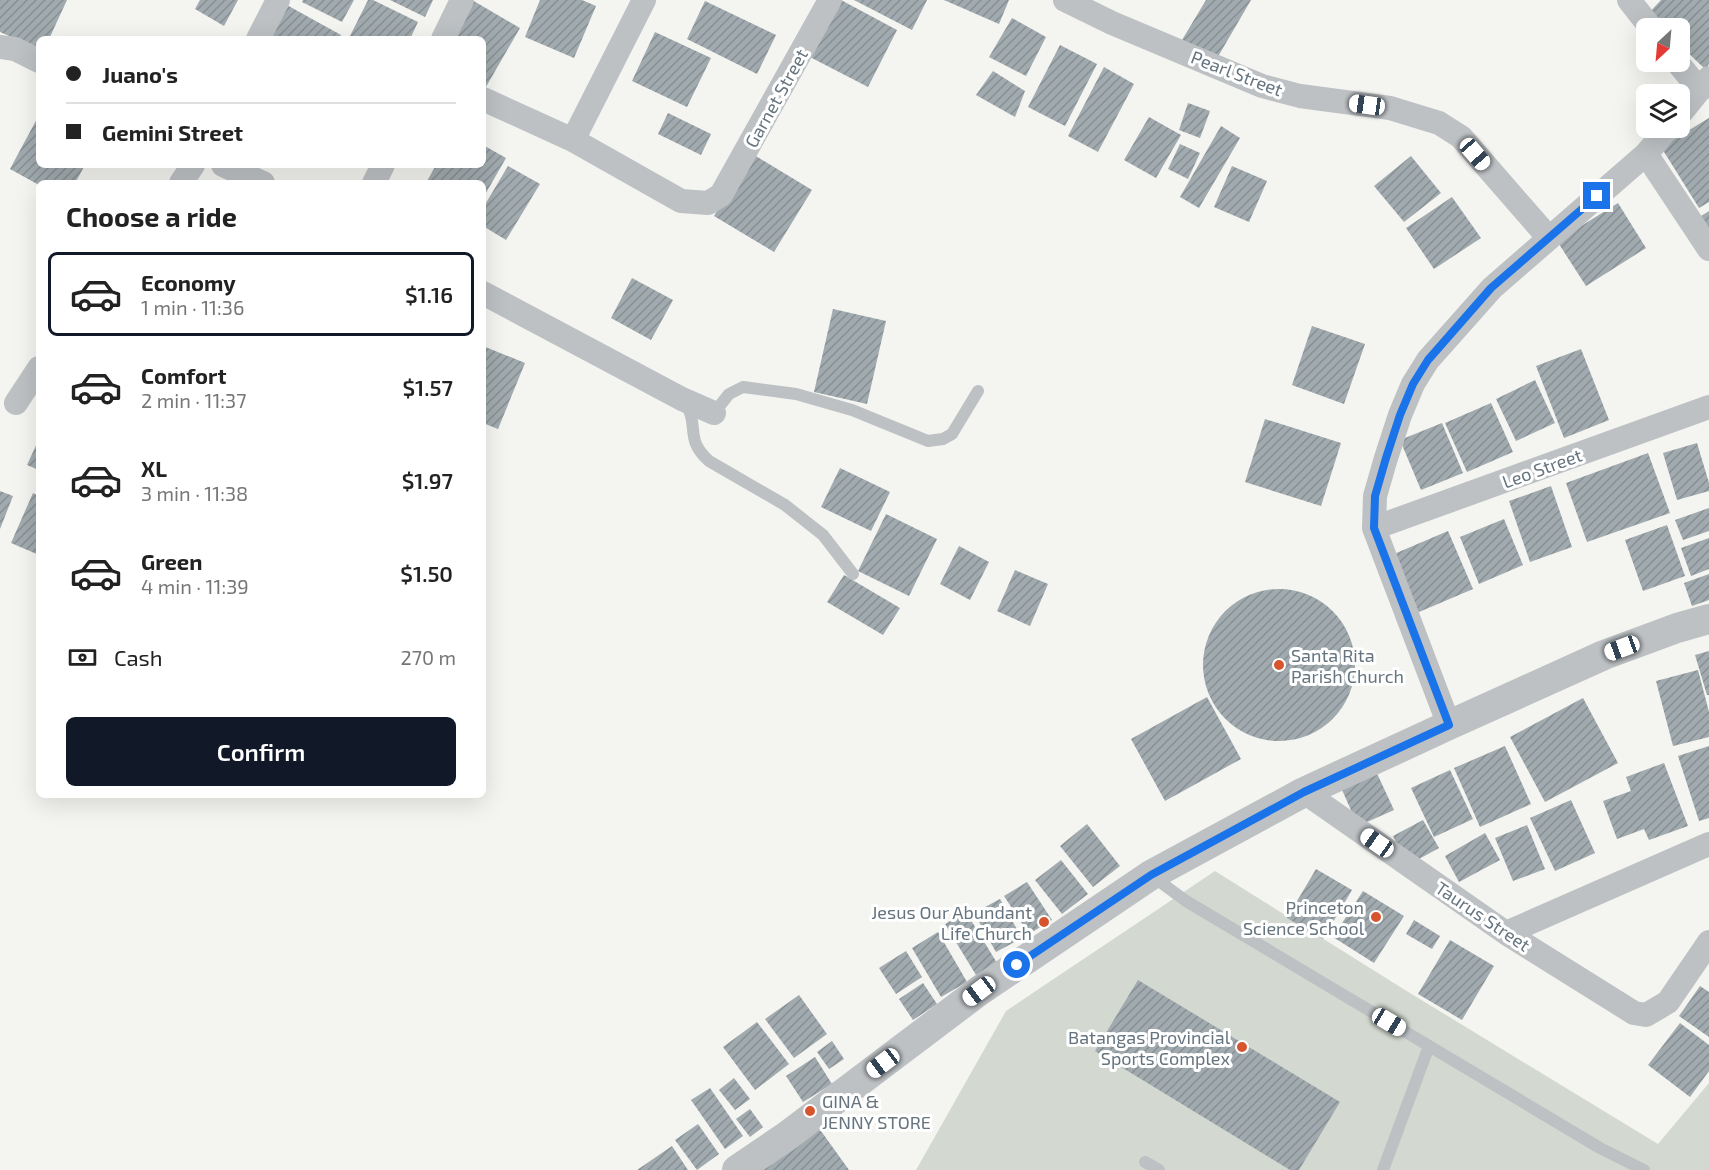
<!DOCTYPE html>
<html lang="en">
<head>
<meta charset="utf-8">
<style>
  :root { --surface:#fff; --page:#f6f6f6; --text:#222; --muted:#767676; --line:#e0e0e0; --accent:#111827 }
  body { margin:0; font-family:"Exo 2",sans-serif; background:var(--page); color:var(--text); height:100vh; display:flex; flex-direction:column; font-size:22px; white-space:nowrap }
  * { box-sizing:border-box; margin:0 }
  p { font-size:20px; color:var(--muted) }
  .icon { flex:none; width:33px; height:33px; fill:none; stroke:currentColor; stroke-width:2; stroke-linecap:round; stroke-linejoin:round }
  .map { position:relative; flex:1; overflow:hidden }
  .sheet { position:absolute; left:36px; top:180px; width:450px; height:618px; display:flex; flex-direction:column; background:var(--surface); border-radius:9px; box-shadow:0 6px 24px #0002 }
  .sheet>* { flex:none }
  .top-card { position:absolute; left:36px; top:36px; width:450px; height:132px; border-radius:9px; box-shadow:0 6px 24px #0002; display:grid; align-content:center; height:132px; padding:0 30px; background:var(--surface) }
  .needle { width:39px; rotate:206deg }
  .fabs { position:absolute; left:1636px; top:18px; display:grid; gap:12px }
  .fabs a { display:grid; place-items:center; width:54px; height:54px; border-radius:9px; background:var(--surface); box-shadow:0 6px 24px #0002; font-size:30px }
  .end { position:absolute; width:27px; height:27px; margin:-14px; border:8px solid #1a73e8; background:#fff; box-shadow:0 0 0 3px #fff }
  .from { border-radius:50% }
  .car { position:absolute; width:18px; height:36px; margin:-18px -9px; border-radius:8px; box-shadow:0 0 4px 2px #0007; background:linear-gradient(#fff 24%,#345 0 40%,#fff 0 76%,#345 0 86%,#fff 0) }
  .top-card b { display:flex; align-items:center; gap:21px; height:57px; font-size:22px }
  .top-card b+b { border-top:2px solid var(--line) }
  .top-card i { width:15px; height:15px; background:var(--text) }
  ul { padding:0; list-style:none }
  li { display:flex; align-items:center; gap:18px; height:84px; margin:0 12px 9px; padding:0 18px; border:3px solid transparent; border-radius:9px }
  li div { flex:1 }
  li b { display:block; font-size:22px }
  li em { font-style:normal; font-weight:600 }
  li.on { border-color:var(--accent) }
  li>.icon { width:54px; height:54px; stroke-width:1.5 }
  h2 { padding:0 30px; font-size:27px; line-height:72px }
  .pay { display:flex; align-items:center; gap:15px; height:66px; padding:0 30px; font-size:22px }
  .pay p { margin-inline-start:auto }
  .cta { display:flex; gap:12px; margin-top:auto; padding:12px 30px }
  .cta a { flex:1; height:69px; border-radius:9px; background:var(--accent); color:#fff; font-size:24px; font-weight:600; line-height:69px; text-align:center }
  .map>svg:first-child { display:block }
  .green { fill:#d3d9d0 }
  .building { fill:url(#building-hatch) }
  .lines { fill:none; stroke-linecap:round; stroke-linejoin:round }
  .service { stroke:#bdc1c4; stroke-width:12 }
  .minor { stroke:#bdc1c4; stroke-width:24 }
  .tertiary { stroke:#bdc1c4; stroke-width:30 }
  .route { stroke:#1a73e8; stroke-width:8 }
  .poi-dot { fill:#d6552e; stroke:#fff; stroke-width:2 }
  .labels { text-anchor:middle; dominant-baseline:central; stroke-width:6; stroke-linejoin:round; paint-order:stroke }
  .street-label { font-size:18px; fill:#65747f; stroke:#fff }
  .poi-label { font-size:18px; fill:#65747f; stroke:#fff; text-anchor:end }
</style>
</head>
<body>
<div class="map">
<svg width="1709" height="1170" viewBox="0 0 1709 1170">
  <defs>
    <pattern id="building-hatch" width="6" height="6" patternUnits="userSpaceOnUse" patternTransform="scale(1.5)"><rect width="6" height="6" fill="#a1aaae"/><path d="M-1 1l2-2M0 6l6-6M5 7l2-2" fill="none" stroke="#878f93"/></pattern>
  </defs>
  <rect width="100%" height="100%" fill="#f4f4f0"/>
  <path class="green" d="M1215,871l190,119 253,154 51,-61v87h-793l90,-159z"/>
  <path class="building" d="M0,0h67l-18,39h-10v10l-39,-17z
    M200,0h38l-14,26 -29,-17z
    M303,0h51l-12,22 -40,-20z
    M368,0h5l45,22 -8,17h-53l-7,-3z
    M390,0h43l-8,17z
    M472,0l48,28 -37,64v-53h-35z
    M540,0h42l14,6 -22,52 -49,-21z
    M841,0l56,30 -29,57 -60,-31z
    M854,0h73l-15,30z
    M944,0h65l-10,24z
    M1206,0h45l-35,60 -34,-20z
    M1661,0h48v64l-4,5 -25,-24v-17h-18l-15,-13z
    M705,1l71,34 -19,39 -70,-35z
    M285,4l56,31 -2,4h-74z
    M1012,18l34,19 -20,39 -37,-19z
    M655,32l56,26 -24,49 -55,-26z
    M1060,45l37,19 -32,62 -37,-19z
    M1104,67l30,17 -36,68 -30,-16z
    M993,71l32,20 -10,26 -39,-22z
    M1188,103l22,8 -10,27 -21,-8z
    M668,113l43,21 -10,21 -43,-21z
    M39,115v50h46l-10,18h-36v2l-29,-16z
    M1149,117l32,18 -25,43 -32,-18z
    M1709,118v84l-10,6 -38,-61z
    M1221,126l19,12 -41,70 -19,-11z
    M1180,144l20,9 -12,26 -20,-10z
    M483,145l23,13 -23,40v-15h-57l10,-18h47z
    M751,153l61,37 -38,62 -60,-36z
    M1411,156l30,37 -37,29 -30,-36z
    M508,166l32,18 -34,56 -23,-14v-18z
    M1232,166l35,15 -18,41 -35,-15z
    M1452,197l29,41 -47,31 -28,-41z
    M1618,203l28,45 -60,38 -29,-45z
    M1709,211v32l-14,-23z
    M632,278l41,22 -22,40 -40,-22z
    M833,309l53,12 -19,83 -53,-12z
    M1312,326l53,18 -21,60 -52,-19z
    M483,346l42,17 -27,66 -15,-6z
    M1581,349l28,71 -45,18 -28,-72z
    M1535,380l20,43 -39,18 -20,-42z
    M1491,403l22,49 -46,20 -22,-49z
    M1265,419l76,24 -20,63 -76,-24z
    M1442,423l21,50 -42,17 -21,-50z
    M39,439v31l-12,-5z
    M1697,443l12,40v8l-32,9 -14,-47z
    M1648,453l22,60 -83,29 -21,-59z
    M840,468l50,24 -19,39 -50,-24z
    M1551,486l21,61 -42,15 -21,-61z
    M0,491l13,5 -13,33z
    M33,493l6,3v59l-28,-12z
    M1709,508v23l-26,9 -8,-20z
    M886,514l51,25 -28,57 -51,-25z
    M1504,519l19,46 -44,19 -19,-47z
    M1667,525l18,51 -42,15 -18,-51z
    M1448,531l25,58 -61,26 -25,-58z
    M1709,538v31l-18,7 -10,-28z
    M959,546l30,16 -19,38 -30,-16z
    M1015,570l33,14 -18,42 -33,-15z
    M1709,574v26l-17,6 -8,-23z
    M844,575l56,33 -17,27 -56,-33z
    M1203 665a76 76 0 1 1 152 0a76 76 0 1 1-152 0Z
    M1709,651v44h-2l-12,-40z
    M1698,670l11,42v25l-36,9 -17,-65z
    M1207,697l34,62 -76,42 -34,-62z
    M1583,698l35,65 -73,39 -35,-65z
    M1505,746l26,58 -51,23 -26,-59z
    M1709,746v72l-10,3 -21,-65z
    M1664,763l24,63 -39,14 -5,-11 -27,10 -14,-38 28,-10 -5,-14z
    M1374,767l20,43 -36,16 -19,-43z
    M1450,770l23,49 -39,18 -23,-49z
    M1571,800l24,53 -40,18 -25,-53z
    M1423,820l16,28 -31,17 -15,-29z
    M1087,824l33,42 -27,21 -33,-41z
    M1527,825l18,44 -32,12 -18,-43z
    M1485,833l15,27 -41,22 -14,-26z
    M1061,860l27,34 -26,20 -27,-34z
    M1316,869l36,21 -29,49 -36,-21z
    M1027,882l25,38 -23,14 -25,-38z
    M1363,891l41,25 -30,47 -41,-26z
    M1000,899l22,39 -26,14 -22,-39z
    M966,912l31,51 -21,12 -31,-51z
    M1414,920l26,16 -8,13 -26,-15z
    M938,932l29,50 -26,15 -29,-49z
    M1450,940l44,26 -32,54 -44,-26z
    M906,951l16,26 -26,17 -17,-26z
    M1138,980l202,122 -41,68h-9l-195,-119z
    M923,983l14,21 -24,16 -14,-21z
    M1700,986l9,6v45l-30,-21z
    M799,995l28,39 -33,24 -29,-39z
    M757,1022l32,42 -34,26 -32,-43z
    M1680,1023l29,22v26l-19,26 -42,-32z
    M832,1041l12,18 -15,10 -12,-17z
    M815,1057l17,27 -29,18 -17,-26z
    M734,1078l16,21 -15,11 -16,-20z
    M710,1088l33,48 -18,13 -34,-49z
    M750,1109l13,18 -13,10 -14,-18z
    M698,1124l21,30 -22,16 -22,-30z
    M816,1124l33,46h-98z
    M672,1146l16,24h-51z"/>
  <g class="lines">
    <path class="service" d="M685,402c15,24 -1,37 24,59l76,44 38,30 30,39
      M714,413l15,-19 14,-7 53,7 56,16 76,31 15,-2 9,-5 26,-43
      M1152,876l34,25 414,247 44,22
      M1145,1162l14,8
      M1383,1170l46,-124"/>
    <path class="minor" d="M1065,0l47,23 150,63 38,10 90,12 49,15 22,14 87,100
      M1629,0l22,28
      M258,39l20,-39
      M443,39l19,-39
      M0,47l15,2 24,12
      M1677,62l23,28
      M483,99l90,41 108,61 27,2 13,-8 109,-195
      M1680,114l29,-36
      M573,140l71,-140
      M1646,154l63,95
      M223,165l40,18
      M181,183l12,-18
      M374,183l9,-18
      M483,293l199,106 32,14
      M16,403l23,-35
      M1374,528l335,-121
      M1449,725l-75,-197 1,-32 11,-38 14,-43 13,-31 15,-24 64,-72 154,-134 22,-26
      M1304,792l202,141 128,80 12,2 22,-13 41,-60
      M1506,933l203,-89"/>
    <path class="tertiary" d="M737,1170l50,-34 192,-145 172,-116 153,-83 145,-67 155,-70 73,-27 32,-9"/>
  </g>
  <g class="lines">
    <path class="route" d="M1017,965l134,-90 153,-83 145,-67 -75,-197 1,-32 11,-38 14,-43 13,-31 15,-24 63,-72 106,-92"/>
  </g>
  <g class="poi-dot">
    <circle cx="1279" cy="665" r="6"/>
    <circle cx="1376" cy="917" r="6"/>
    <circle cx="1044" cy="922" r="6"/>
    <circle cx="1242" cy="1047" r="6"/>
    <circle cx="810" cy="1111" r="6"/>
  </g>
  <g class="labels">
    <g class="street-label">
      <text transform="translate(1237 73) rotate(21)">Pearl Street</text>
      <text transform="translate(776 98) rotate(-61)">Garnet Street</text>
      <text transform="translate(1542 468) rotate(-20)">Leo Street</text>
      <text transform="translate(1483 916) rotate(34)">Taurus Street</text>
    </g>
    <g class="poi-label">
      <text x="1291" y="655" text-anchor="start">Santa Rita<tspan x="1291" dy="21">Parish Church</tspan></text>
      <text x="1364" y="907">Princeton<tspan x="1364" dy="21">Science School</tspan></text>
      <text x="1032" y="912">Jesus Our Abundant<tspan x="1032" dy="21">Life Church</tspan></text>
      <text x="1230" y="1037">Batangas Provincial<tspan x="1230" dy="21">Sports Complex</tspan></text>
      <text x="822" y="1101" text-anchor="start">GINA &amp;<tspan x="822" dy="21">JENNY STORE</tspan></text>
    </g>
  </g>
</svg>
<div class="fabs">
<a><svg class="needle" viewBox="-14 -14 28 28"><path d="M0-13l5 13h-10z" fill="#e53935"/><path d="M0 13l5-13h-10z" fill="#767676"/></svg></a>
<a><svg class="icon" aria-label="layers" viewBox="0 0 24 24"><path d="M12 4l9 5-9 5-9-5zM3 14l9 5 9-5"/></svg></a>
</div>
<i class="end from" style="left:1017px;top:965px"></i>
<i class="end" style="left:1597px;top:196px"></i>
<i class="car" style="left:1367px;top:105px;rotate:278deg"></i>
<i class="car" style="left:1475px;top:154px;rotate:139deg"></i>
<i class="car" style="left:1622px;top:648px;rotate:250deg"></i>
<i class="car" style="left:1377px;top:843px;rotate:305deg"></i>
<i class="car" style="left:979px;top:991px;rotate:233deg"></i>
<i class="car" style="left:1389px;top:1022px;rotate:121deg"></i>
<i class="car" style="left:883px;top:1063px;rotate:233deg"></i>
<div class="top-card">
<b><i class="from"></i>Juano's</b>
<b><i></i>Gemini Street</b>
</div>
<section class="sheet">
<h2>Choose a ride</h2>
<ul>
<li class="on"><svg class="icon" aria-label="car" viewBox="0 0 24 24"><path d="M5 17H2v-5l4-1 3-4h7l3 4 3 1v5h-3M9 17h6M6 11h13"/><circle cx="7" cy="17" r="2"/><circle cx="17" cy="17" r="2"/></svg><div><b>Economy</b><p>1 min · 11:36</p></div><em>$1.16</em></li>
<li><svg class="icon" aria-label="car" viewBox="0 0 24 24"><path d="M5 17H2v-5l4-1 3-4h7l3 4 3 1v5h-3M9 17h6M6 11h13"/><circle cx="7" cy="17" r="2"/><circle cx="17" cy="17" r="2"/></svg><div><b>Comfort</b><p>2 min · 11:37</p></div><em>$1.57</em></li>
<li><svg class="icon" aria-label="car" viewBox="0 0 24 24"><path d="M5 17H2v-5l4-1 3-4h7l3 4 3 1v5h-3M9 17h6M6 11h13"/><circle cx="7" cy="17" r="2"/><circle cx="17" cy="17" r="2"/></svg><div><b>XL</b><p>3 min · 11:38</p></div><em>$1.97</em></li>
<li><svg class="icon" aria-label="car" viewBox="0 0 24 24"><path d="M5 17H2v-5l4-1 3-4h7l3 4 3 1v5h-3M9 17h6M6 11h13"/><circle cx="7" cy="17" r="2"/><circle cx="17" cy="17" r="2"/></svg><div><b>Green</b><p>4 min · 11:39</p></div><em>$1.50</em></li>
</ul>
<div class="pay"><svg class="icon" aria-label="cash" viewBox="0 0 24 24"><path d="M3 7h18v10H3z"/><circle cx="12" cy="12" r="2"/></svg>Cash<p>270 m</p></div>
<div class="cta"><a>Confirm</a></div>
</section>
</div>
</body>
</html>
